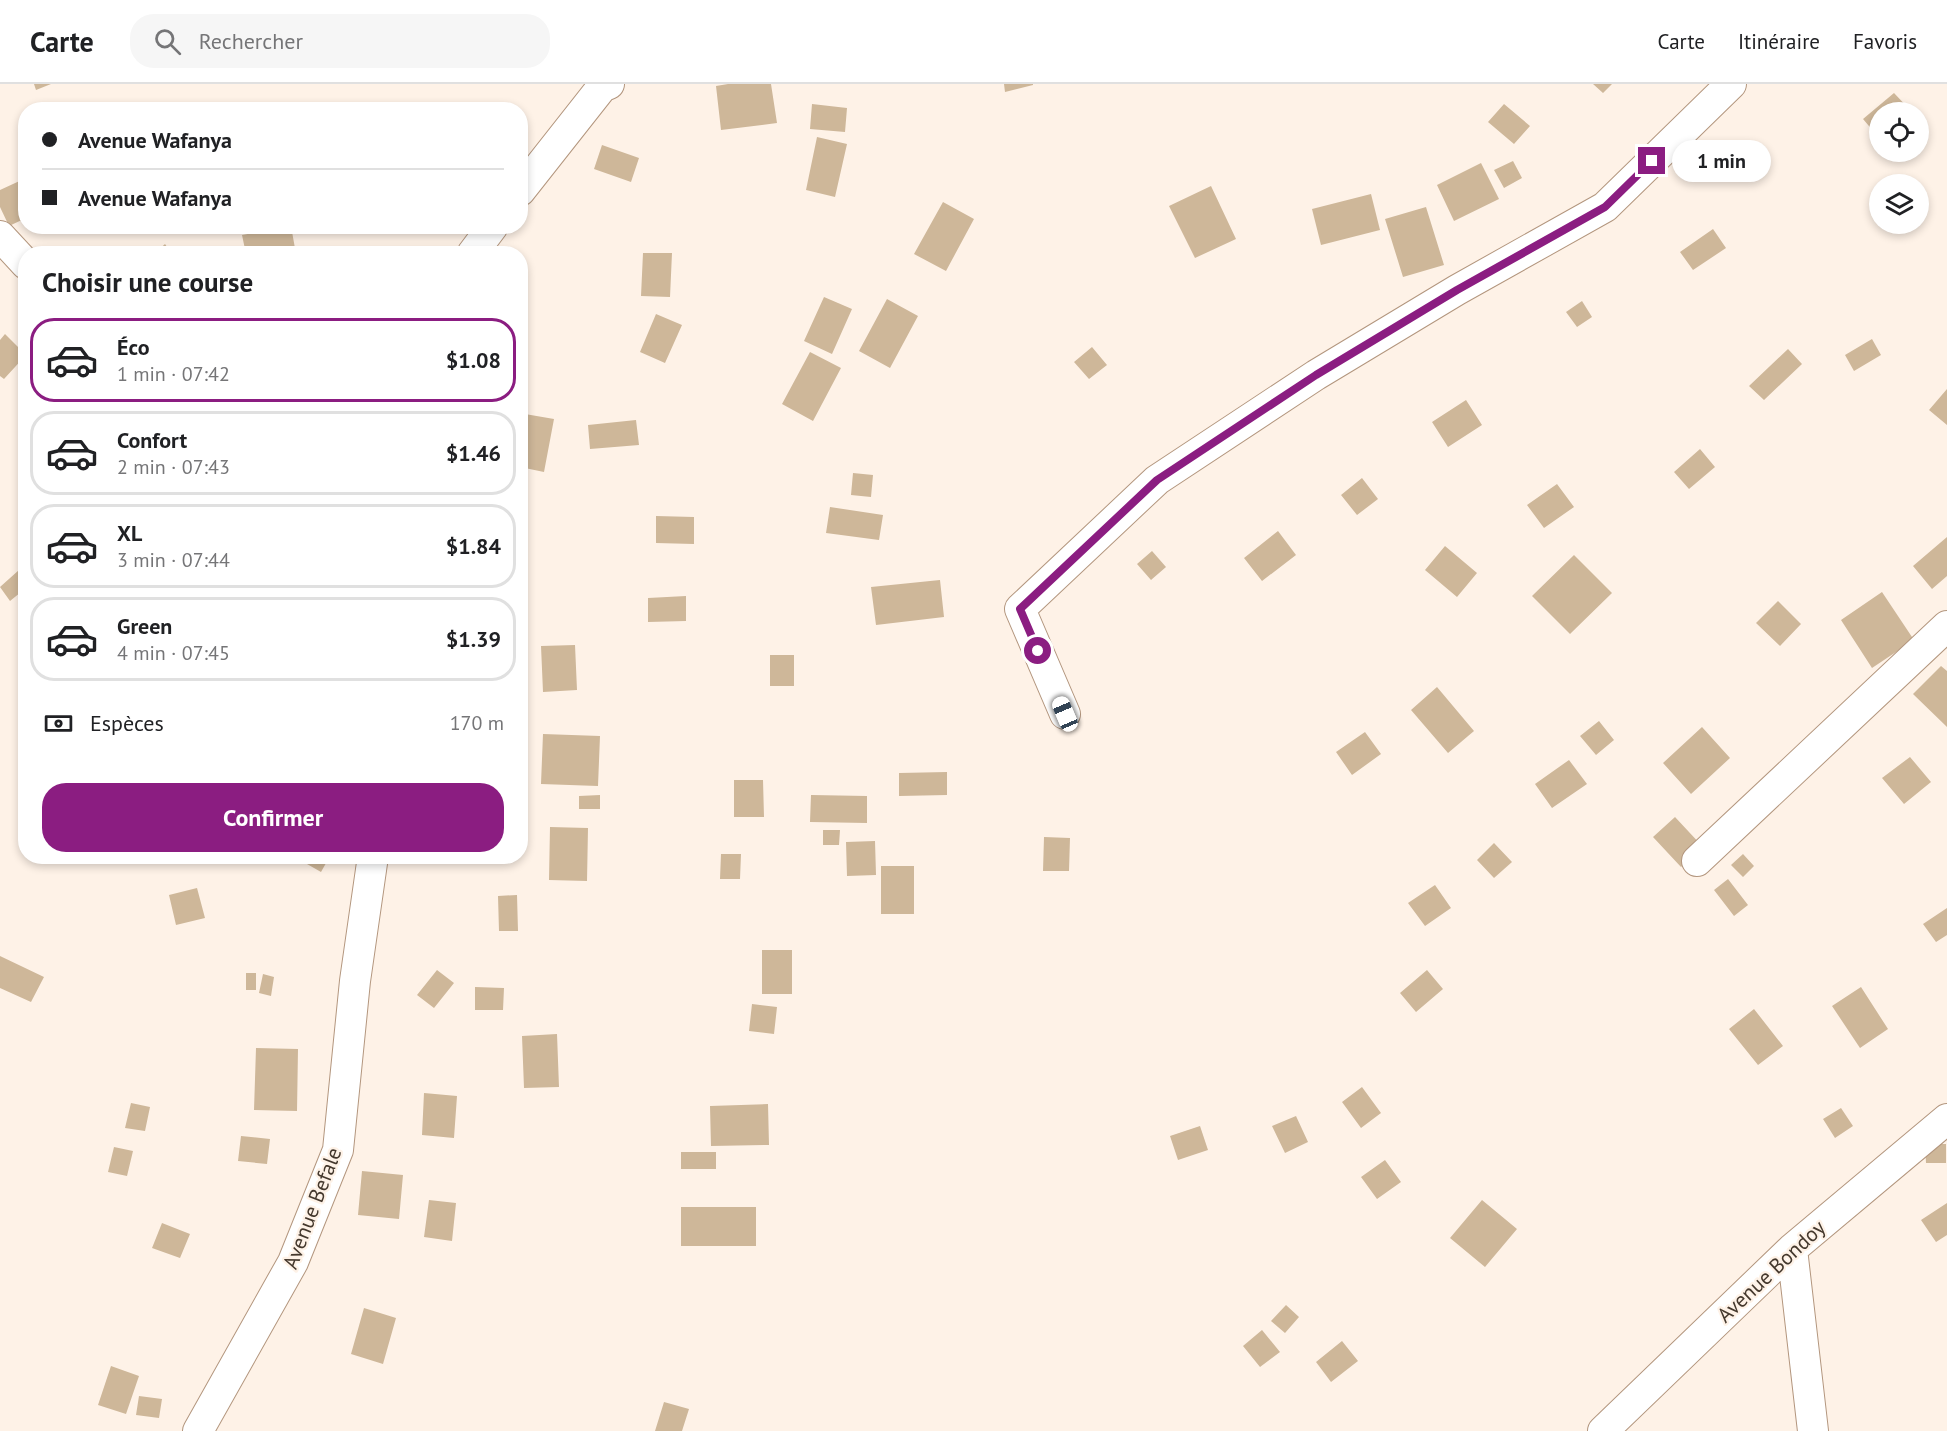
<!DOCTYPE html>
<html lang="fr">
<head>
<meta charset="utf-8">
<style>
  :root { --surface:#fff; --page:#f6f6f6; --text:#202124; --muted:#757577; --line:#e0e0e0; --accent:#8b1d81 }
  body { margin:0; font-family:"PT Sans",sans-serif; background:var(--page); color:var(--text); height:100vh; display:flex; flex-direction:column; font-size:22px; white-space:nowrap }
  * { box-sizing:border-box; margin:0 }
  p { font-size:20px; color:var(--muted) }
  .icon { flex:none; width:33px; height:33px; fill:none; stroke:currentColor; stroke-width:2; stroke-linecap:round; stroke-linejoin:round }
  .map { position:relative; flex:1; overflow:hidden }
  .side { position:absolute; left:18px; top:162px; width:510px; height:618px; display:flex; flex-direction:column; background:var(--surface); border-radius:24px; box-shadow:0 3px 9px #0003 }
  .side>* { flex:none }
  .guide { position:absolute; left:18px; top:18px; width:510px; height:132px; border-radius:24px; box-shadow:0 3px 9px #0003; display:grid; align-content:center; height:132px; padding:0 24px; background:var(--surface) }
  .buttons { position:absolute; left:1869px; top:18px; display:grid; gap:12px }
  .buttons a { display:grid; place-items:center; width:60px; height:60px; border-radius:50%; background:var(--surface); box-shadow:0 3px 9px #0003; font-size:30px }
  .end { position:absolute; width:27px; height:27px; margin:-14px; border:8px solid #8b1d81; background:#fff; box-shadow:0 0 0 3px #fff }
  .from { border-radius:50% }
  .bubble { position:absolute; height:42px; border-radius:21px; background:var(--surface); box-shadow:0 3px 9px #0003; font-size:20px; font-weight:600; line-height:42px; text-align:center }
  .car { position:absolute; width:18px; height:36px; margin:-18px -9px; border-radius:8px; box-shadow:0 0 4px 2px #0007; background:linear-gradient(#fff 24%,#345 0 40%,#fff 0 76%,#345 0 86%,#fff 0) }
  .guide b { display:flex; align-items:center; gap:21px; height:57px; font-size:22px }
  .guide b+b { border-top:2px solid var(--line) }
  .guide i { width:15px; height:15px; background:var(--text) }
  ul { padding:0; list-style:none }
  li { display:flex; align-items:center; gap:18px; height:84px; margin:0 12px 9px; padding:0 12px; border:3px solid var(--line); border-radius:24px }
  li div { flex:1 }
  li b { display:block; font-size:22px }
  li em { font-style:normal; font-weight:600 }
  li.active { border-color:var(--accent) }
  li>.icon { width:54px; height:54px; stroke-width:1.5 }
  h2 { padding:0 24px; font-size:27px; line-height:72px }
  .pay { display:flex; align-items:center; gap:15px; height:66px; padding:0 24px; font-size:22px }
  .pay p { margin-inline-start:auto }
  .primary-button { display:flex; gap:12px; margin-top:auto; padding:12px 24px }
  .primary-button a { flex:1; height:69px; border-radius:24px; background:var(--accent); color:#fff; font-size:24px; font-weight:600; line-height:69px; text-align:center }
  header { display:flex; align-items:center; gap:36px; box-sizing:border-box; height:84px; padding:0 30px; background:var(--surface); border-bottom:2px solid var(--line) }
  header strong { font-size:28px }
  nav { display:flex; gap:33px; margin-inline-start:auto; font-size:21px }
  .search { width:420px; height:54px; background:var(--page); display:flex; align-items:center; gap:15px; box-sizing:border-box; padding:0 21px; border-radius:24px; color:var(--muted); font-size:22px }
  .map>svg:first-child { display:block }
  .building { fill:#ceb799 }
  .lines { fill:none; stroke-linecap:round; stroke-linejoin:round }
  .street-casing { stroke:#b3967e; stroke-width:32 }
  .street { stroke:#fff; stroke-width:30 }
  .route { stroke:#8b1d81; stroke-width:8 }
  .labels { text-anchor:middle; dominant-baseline:central; stroke-width:4.5; stroke-linejoin:round; paint-order:stroke }
  .street-label { font-size:21px; fill:#44382d; stroke:#fef2e7 }
</style>
</head>
<body>
<header>
<strong>Carte</strong>
<div class="search"><svg class="icon" aria-label="search" viewBox="0 0 24 24"><circle cx="10" cy="10" r="6"/><path d="M15 15l6 6"/></svg>Rechercher</div>
<nav><a>Carte</a><a>Itinéraire</a><a>Favoris</a></nav>
</header>
<div class="map">
<svg width="1947" height="1347" viewBox="0 0 1947 1347">
  <rect width="100%" height="100%" fill="#fef2e7"/>
  <path class="building" d="M34,0h17l-15,6z
    M728,0h43l6,39 -56,7 -5,-44z
    M1004,0h29v1l-28,7z
    M1593,0h19l-9,9z
    M1894,9l18,19h-32v27l-17,-20z
    M812,20l35,4 -2,24 -35,-3z
    M1504,20l26,22 -16,18 -26,-22z
    M817,53l30,7 -12,53 -29,-7z
    M602,61l37,13 -8,24 -37,-13z
    M1513,77l9,17 -18,10 -10,-18z
    M1481,79l18,36 -45,22 -17,-36z
    M26,94v40l-17,8 -9,-19v-17z
    M1211,102l25,53 -41,19 -26,-52z
    M1371,110l9,36 -59,15 -9,-36z
    M943,118l31,17 -28,52 -32,-17z
    M1426,123l18,58 -41,12 -18,-58z
    M291,142l5,28h-50l-4,-19z
    M1713,145l13,19 -33,22 -13,-18z
    M165,160l7,10h-18z
    M643,169h29l-2,44 -29,-1z
    M824,213l28,12 -20,45 -28,-13z
    M887,215l31,17 -28,52 -31,-17z
    M1582,217l10,16 -15,10 -11,-15z
    M656,230l26,11 -17,38 -25,-11z
    M5,250l21,21 -22,24 -4,-3v-36z
    M1872,255l9,16 -27,16 -9,-16z
    M1092,263l15,18 -18,14 -15,-17z
    M1788,265l14,15 -38,36 -15,-14z
    M810,268l31,16 -28,53 -31,-17z
    M1947,305v36l-18,-15z
    M1466,316l16,25 -34,22 -16,-25z
    M525,330l29,5 -10,53 -24,-5v-29z
    M636,336l3,25 -49,4 -2,-24z
    M1700,365l15,18 -26,22 -15,-17z
    M853,389l20,2 -2,22 -20,-2z
    M1362,394l16,21 -21,16 -16,-20z
    M1557,400l17,23 -30,21 -17,-23z
    M830,423l53,8 -4,25 -53,-7z
    M656,432l38,1v27l-38,-1z
    M1278,447l18,24 -34,26 -18,-23z
    M1947,453v39l-15,13 -19,-23z
    M1445,462l32,27 -20,24 -32,-27z
    M1152,467l14,16 -15,13 -14,-16z
    M1574,471l38,38 -42,41 -38,-38z
    M19,486l7,8v10l-16,13 -10,-14z
    M940,496l4,37 -68,8 -5,-38z
    M1882,508l32,48 -42,28 -31,-48z
    M686,512v25l-38,1v-24z
    M1778,517l23,23 -21,22 -24,-23z
    M575,561l2,45 -34,2 -2,-46z
    M770,571h24v31h-24z
    M1941,582l6,5v56l-34,-33z
    M1437,603l37,44 -26,22 -37,-43z
    M1599,637l15,19 -18,15 -16,-19z
    M1702,643l28,31 -39,36 -28,-31z
    M1365,648l16,22 -29,21 -16,-23z
    M543,650l57,2 -2,50 -57,-2z
    M1910,673l21,25 -27,22 -22,-26z
    M1569,676l18,24 -35,24 -17,-24z
    M947,688v23l-48,1v-23z
    M734,696h29l1,37h-30z
    M600,711v14h-21v-13z
    M811,711l56,1v27l-57,-1z
    M1675,733l28,30 -22,20 -28,-30z
    M550,743l38,1 -1,53 -38,-1z
    M823,746h17l-1,15h-16z
    M1044,753l26,1 -1,33h-26z
    M875,757l1,34 -29,1 -1,-34z
    M1494,759l18,19 -18,16 -17,-18z
    M721,770h20l-1,25h-20z
    M1743,770l11,12 -11,11 -12,-12z
    M302,772h28l-9,16 -21,-12z
    M881,782h33v48h-33z
    M1728,795l20,26 -14,11 -20,-26z
    M1435,801l16,23 -26,18 -17,-23z
    M197,804l8,30 -29,7 -7,-30z
    M517,811l1,36h-19l-1,-35z
    M1947,824v27l-11,7 -13,-18z
    M762,866h30v44h-30z
    M0,872l44,21 -13,25 -31,-14z
    M437,886l17,13 -20,25 -17,-13z
    M1427,886l16,19 -27,23 -16,-19z
    M246,889h10v17h-10z
    M263,890l11,3 -3,19 -12,-3z
    M475,903l29,1 -1,22h-28z
    M1861,903l27,42 -28,19 -28,-42z
    M752,920l25,3 -3,27 -25,-3z
    M1754,925l29,37 -25,19 -29,-36z
    M557,950l2,53 -35,1 -2,-52z
    M256,964l42,1 -1,62 -43,-1z
    M1362,1003l19,26 -20,15 -19,-26z
    M424,1009l33,3 -3,42 -32,-3z
    M131,1019l19,4 -5,24 -20,-3z
    M768,1020l1,41 -58,1 -1,-40z
    M1841,1024l12,18 -18,12 -12,-19z
    M1296,1032l12,26 -23,11 -13,-27z
    M1200,1042l8,24 -30,10 -8,-24z
    M241,1052l29,3 -3,25 -29,-3z
    M1925,1060h21v19h-20z
    M114,1063l19,4 -6,25 -19,-4z
    M681,1068h35v17h-35z
    M1385,1076l16,22 -24,17 -16,-22z
    M362,1087l41,4 -4,44 -41,-4z
    M429,1116l27,3 -4,38 -28,-4z
    M1482,1116l35,29 -32,38 -35,-29z
    M1947,1119v32l-11,7 -15,-22z
    M681,1123h75v39h-75z
    M162,1139l28,11 -10,24 -28,-10z
    M1286,1221l13,12 -14,16 -14,-12z
    M364,1224l32,10 -13,46 -32,-10z
    M1262,1246l18,22 -20,15 -17,-21z
    M1342,1257l16,20 -27,21 -15,-20z
    M111,1282l28,10 -13,38 -28,-9z
    M139,1312l23,3 -3,19 -23,-3z
    M664,1318l25,7 -7,22h-27z"/>
  <g class="lines">
    <defs>
      <path id="street" d="M520,107l82,-104 7,-3
        M0,152l26,28
        M472,170l21,-28
        M1065,630l-45,-105 137,-129 159,-105 141,-85 148,-83 126,-123
        M1697,777l250,-235
        M1792,1165l21,182
        M198,1347l95,-169 45,-112 17,-169 18,-125
        M1603,1347l189,-182 155,-130"/>
    </defs>
    <use href="#street" class="street-casing"/>
    <use href="#street" class="street"/>
  </g>
  <g class="lines">
    <path class="route" d="M1038,567l-18,-42 137,-129 159,-105 141,-85 148,-83 47,-46"/>
  </g>
  <g class="labels">
    <g class="street-label">
      <text transform="translate(312 1124) rotate(-69)">Avenue Befale</text>
      <text transform="translate(1771 1187) rotate(-43)">Avenue Bondoy</text>
    </g>
  </g>
</svg>
<div class="buttons">
<a><svg class="icon" aria-label="locate" viewBox="0 0 24 24"><circle cx="12" cy="12" r="6"/><path d="M12 2v4M12 18v4M2 12h4M18 12h4"/></svg></a>
<a><svg class="icon" aria-label="layers" viewBox="0 0 24 24"><path d="M12 4l9 5-9 5-9-5zM3 14l9 5 9-5"/></svg></a>
</div>
<i class="end from" style="left:1038px;top:567px"></i>
<i class="end" style="left:1652px;top:77px"></i>
<div class="bubble" style="left:1672px;top:56px;width:99px">1 min</div>
<i class="car" style="left:1065px;top:630px;rotate:337deg"></i>
<div class="guide">
<b><i class="from"></i>Avenue Wafanya</b>
<b><i></i>Avenue Wafanya</b>
</div>
<section class="side">
<h2>Choisir une course</h2>
<ul>
<li class="active"><svg class="icon" aria-label="car" viewBox="0 0 24 24"><path d="M5 17H2v-5l4-1 3-4h7l3 4 3 1v5h-3M9 17h6M6 11h13"/><circle cx="7" cy="17" r="2"/><circle cx="17" cy="17" r="2"/></svg><div><b>Éco</b><p>1 min · 07:42</p></div><em>$1.08</em></li>
<li><svg class="icon" aria-label="car" viewBox="0 0 24 24"><path d="M5 17H2v-5l4-1 3-4h7l3 4 3 1v5h-3M9 17h6M6 11h13"/><circle cx="7" cy="17" r="2"/><circle cx="17" cy="17" r="2"/></svg><div><b>Confort</b><p>2 min · 07:43</p></div><em>$1.46</em></li>
<li><svg class="icon" aria-label="car" viewBox="0 0 24 24"><path d="M5 17H2v-5l4-1 3-4h7l3 4 3 1v5h-3M9 17h6M6 11h13"/><circle cx="7" cy="17" r="2"/><circle cx="17" cy="17" r="2"/></svg><div><b>XL</b><p>3 min · 07:44</p></div><em>$1.84</em></li>
<li><svg class="icon" aria-label="car" viewBox="0 0 24 24"><path d="M5 17H2v-5l4-1 3-4h7l3 4 3 1v5h-3M9 17h6M6 11h13"/><circle cx="7" cy="17" r="2"/><circle cx="17" cy="17" r="2"/></svg><div><b>Green</b><p>4 min · 07:45</p></div><em>$1.39</em></li>
</ul>
<div class="pay"><svg class="icon" aria-label="cash" viewBox="0 0 24 24"><path d="M3 7h18v10H3z"/><circle cx="12" cy="12" r="2"/></svg>Espèces<p>170 m</p></div>
<div class="primary-button"><a>Confirmer</a></div>
</section>
</div>
</body>
</html>
